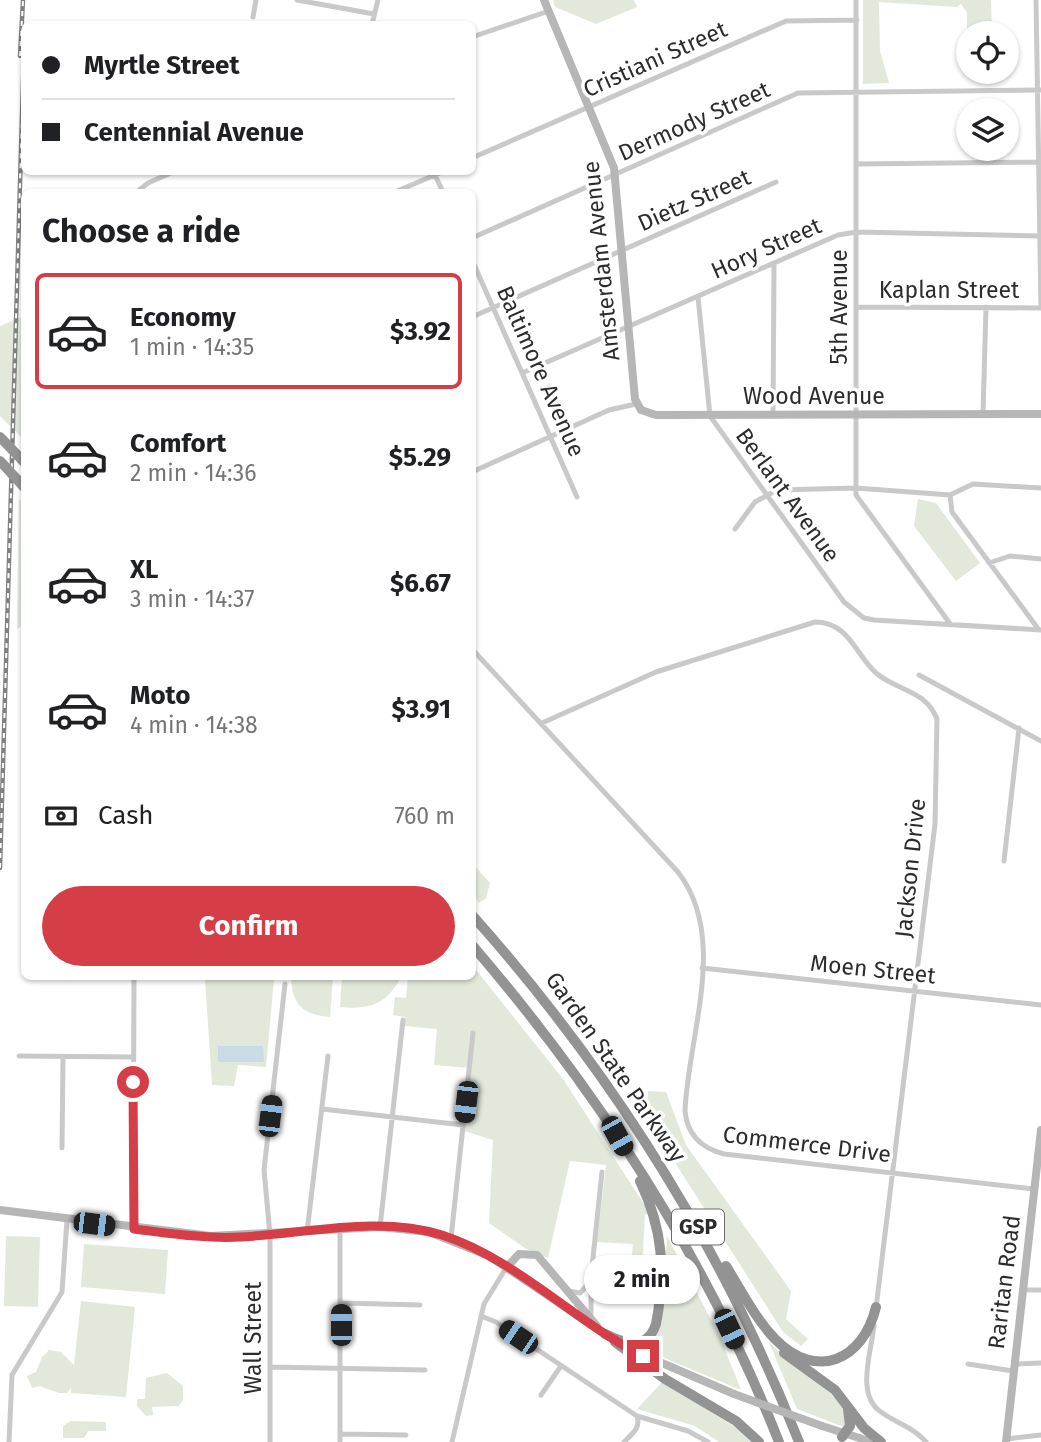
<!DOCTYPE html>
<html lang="en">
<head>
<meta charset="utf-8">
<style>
  :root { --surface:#fff; --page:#f6f6f6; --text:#202124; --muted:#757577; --line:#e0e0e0; --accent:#d53d47 }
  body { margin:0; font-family:"Fira Sans",sans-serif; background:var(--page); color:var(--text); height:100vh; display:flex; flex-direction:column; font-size:26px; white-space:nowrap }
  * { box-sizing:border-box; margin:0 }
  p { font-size:23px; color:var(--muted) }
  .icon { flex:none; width:38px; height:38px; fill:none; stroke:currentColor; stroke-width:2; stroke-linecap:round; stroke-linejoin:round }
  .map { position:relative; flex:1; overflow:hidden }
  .details { position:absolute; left:21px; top:189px; width:455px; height:791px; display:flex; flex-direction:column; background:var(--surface); border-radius:10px; box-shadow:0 2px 5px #0004 }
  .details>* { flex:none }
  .hud { position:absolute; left:21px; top:21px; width:455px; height:154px; border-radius:10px; box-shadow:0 2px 5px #0004; display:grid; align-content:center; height:154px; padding:0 21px; background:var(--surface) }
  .fabs { position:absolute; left:956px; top:21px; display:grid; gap:14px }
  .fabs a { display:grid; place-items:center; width:63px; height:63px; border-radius:50%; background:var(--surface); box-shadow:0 2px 5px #0004; font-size:35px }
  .end { position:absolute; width:32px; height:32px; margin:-16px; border:9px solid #d53d47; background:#fff; box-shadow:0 0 0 4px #fff }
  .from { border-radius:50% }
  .bubble { position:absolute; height:49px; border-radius:24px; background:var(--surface); box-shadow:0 2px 5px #0004; font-size:23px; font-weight:700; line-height:49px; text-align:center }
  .car { position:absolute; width:21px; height:42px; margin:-21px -10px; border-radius:9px; box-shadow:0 0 5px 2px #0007; background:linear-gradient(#222 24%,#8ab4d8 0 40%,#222 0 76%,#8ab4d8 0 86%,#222 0) }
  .hud b { display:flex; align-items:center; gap:24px; height:66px; font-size:26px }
  .hud b+b { border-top:2px solid var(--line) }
  .hud i { width:18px; height:18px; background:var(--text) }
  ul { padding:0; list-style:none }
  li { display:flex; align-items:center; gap:21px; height:116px; margin:0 14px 10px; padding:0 7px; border:4px solid transparent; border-radius:10px }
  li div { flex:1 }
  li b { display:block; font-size:26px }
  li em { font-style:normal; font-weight:700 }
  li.current { border-color:var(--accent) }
  li>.icon { width:63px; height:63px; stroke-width:1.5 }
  h2 { padding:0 21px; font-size:32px; line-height:84px }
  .pay { display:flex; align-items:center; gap:18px; height:77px; padding:0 21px; font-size:26px }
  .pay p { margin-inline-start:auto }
  .button { display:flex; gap:14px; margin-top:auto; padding:14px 21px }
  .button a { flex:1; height:80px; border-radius:42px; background:var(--accent); color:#fff; font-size:28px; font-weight:700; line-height:80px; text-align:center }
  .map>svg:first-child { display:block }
  .green { fill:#e2e9db }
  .water { fill:#c8dbe7 }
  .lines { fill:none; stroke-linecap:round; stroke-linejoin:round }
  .street { stroke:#c9c9c9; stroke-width:5 }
  .secondary { stroke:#b6b6b6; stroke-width:8 }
  .highway { stroke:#939393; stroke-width:10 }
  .rail-casing { stroke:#818181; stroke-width:4.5 }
  .rail { stroke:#fff; stroke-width:2; stroke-dasharray:5; stroke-linecap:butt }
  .secondary-bridge { stroke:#b6b6b6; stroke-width:8 }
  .highway-bridge { stroke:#939393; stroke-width:10 }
  .route { stroke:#d53d47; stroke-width:9 }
  .labels { text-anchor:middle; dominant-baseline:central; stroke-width:7; stroke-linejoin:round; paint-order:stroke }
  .shield { fill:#fff; stroke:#6b6b6b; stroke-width:2 }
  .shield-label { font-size:21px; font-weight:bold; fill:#2c2c2c }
  .street-label { font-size:23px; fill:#2c2c2c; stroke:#fff }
</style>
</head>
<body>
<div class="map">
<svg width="1041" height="1442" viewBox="0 0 1041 1442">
  <rect width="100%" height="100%" fill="#fff"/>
  <path class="green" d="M553,0h81l3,7 -41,17 -41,-17z
    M863,0h128l1,33h-24l-1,20v-40l-6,-9 -4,3 -78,-5 1,49 9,32 -26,1z
    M24,316v124l-24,-24v-90z
    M19,499l5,6v120l-7,4z
    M918,499l18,4 44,60 -24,18 -42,-55z
    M472,863l18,20 -4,15 -7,5 -6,-7z
    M473,966l90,113 88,136 -6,-1 -5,89 -13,1 6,-60 -36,-2 9,-77 -36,-4 -22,97 -22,-9 -37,-26 4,-83 -29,-9 6,-63 -36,-3 3,-36 -33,-3 1,-9 -12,-2 2,-18 11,1 2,-21 64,-1z
    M291,977h42l-3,40c-27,-2 -38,-12 -39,-40z
    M342,977v-1l59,1c-14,27 -31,33 -61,30z
    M205,979h69l-8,88 -28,-2 -4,21 -22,-1z
    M648,1091l18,1 20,53 105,146 -5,28 22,20 -7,7 -18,-14 -137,-215z
    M6,1236l34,1 -2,70 -34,-1z
    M667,1236l53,101 21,53 -103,-43 10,-5 17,-66z
    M84,1244l84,6 -3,44 -84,-7z
    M81,1301l54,6 -9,90 -55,-4v-5l-4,5h-8l-20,-7 -7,2 -5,-12 9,-4 6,-15 7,-7 12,2 13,13z
    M768,1340c22,27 66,47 78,74l-2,13 -47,-18z
    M167,1373l16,13v14l-4,6 -27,1 1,8 -7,1 -9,-10v-7h8l1,-21z
    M663,1381l73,47 15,14h-32l-24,-16 -58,-17z
    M71,1421l35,1v9h-18l-4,7h-21v-12z"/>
  <path class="water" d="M218,1046h45l1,16h-46z"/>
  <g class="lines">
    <path class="street" d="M297,0l77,14
      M856,0v495l95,130
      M1036,0l5,308
      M253,17l3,-17
      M372,24l6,-24
      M472,37l77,-26
      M472,158l314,-137 71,-1
      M857,164l182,-2
      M435,175l8,17
      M138,191l10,-8 25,-11
      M395,192l47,-20
      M472,238l326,-145 243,-3
      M472,260l105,237
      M698,297l12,119 134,186 20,16 10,2 167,10
      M857,307l184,1
      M472,317l304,-135
      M522,373l316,-138 19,-3 183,4
      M983,414l3,-107
      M773,415l1,-151
      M472,472l137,-62 27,-6
      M950,495l2,17 87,118
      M735,529l20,-27 22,-12 79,-2 94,7 23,-11 68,4
      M989,563l21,-7 31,3
      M472,649l206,223c51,66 10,163 7,239 2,23 16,37 39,43l310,35
      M919,675l122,66
      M542,723l114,-51 159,-50c34,0 40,32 61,51 21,18 50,17 61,46l-2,105 -59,484
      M1004,861l15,-133
      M702,968l339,37
      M19,1056l114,1
      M322,1109l141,16
      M62,1148l1,-91
      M380,1227l23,-207
      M133,1229l1,-253
      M340,1229v213
      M307,1232l21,-176
      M451,1238l22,-205
      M1022,1290h19
      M569,1291l11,2 9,-10
      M341,1303l79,2
      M481,1316l15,6 141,94 51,15 20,11
      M591,1318v-41l11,-105
      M874,1325c-2,25 -19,70 7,87 15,11 32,15 45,30
      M968,1364l45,7
      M1014,1364l27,-1
      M270,1367l155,3
      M541,1395l20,-29
      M340,1434l66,1
      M1006,1439l35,-4
      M9,1442l3,-67 50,-83 5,-72
      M270,1442v-207l-6,-65 21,-186
      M452,1442l32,-138 22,-36
      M624,1442c8,-8 17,-14 13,-26"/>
    <path class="secondary" d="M544,0l70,168 21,231 6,11 15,5 385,-1
      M0,1210l211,26 169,-9 49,5 60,24 119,80
      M506,1268l13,-14 18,1 60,71
      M634,1351l100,43
      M822,1426l50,16
      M1006,1442l35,-312"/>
    <path class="highway" d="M472,915c140,157 250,332 327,527
      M472,945c128,149 235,314 307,497
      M726,1266c15,24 29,52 49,73 41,42 88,22 101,-32
      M605,1334c20,10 42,17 51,-10 10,-52 7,-95 -16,-143
      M615,1342l50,37 71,42 23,21
      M784,1353l51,37 29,38 17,14
      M842,1437l8,-11 -2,-17"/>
    <defs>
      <path id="rail" d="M20,56l3,-56
        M0,868l24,-821"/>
    </defs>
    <use href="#rail" class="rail-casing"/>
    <use href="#rail" class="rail"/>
    <path class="secondary-bridge" d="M734,1394l88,32"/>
    <path class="highway-bridge" d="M0,437l24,25
      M0,461l24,26"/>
  </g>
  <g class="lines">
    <path class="route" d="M133,1082l1,147c34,4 71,10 106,8 65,-3 138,-22 202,-2 74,24 132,86 201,121"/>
  </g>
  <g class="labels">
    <rect class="shield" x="672" y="1209.5" width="52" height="35" rx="5"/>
    <g class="shield-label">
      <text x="698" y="1227">GSP</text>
    </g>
    <g class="street-label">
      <text transform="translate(655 59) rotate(-24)">Cristiani Street</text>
      <text transform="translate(694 121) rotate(-24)">Dermody Street</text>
      <text transform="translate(694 200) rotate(-24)">Dietz Street</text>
      <text transform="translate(766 248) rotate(-24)">Hory Street</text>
      <text transform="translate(601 261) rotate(-96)">Amsterdam Avenue</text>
      <text x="949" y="290">Kaplan Street</text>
      <text transform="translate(839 307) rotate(-90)">5th Avenue</text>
      <text transform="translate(541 371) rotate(66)">Baltimore Avenue</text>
      <text x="814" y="396">Wood Avenue</text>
      <text transform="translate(788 495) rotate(54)">Berlant Avenue</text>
      <text transform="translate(910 868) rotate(-84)">Jackson Drive</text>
      <text transform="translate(873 969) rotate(6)">Moen Street</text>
      <text transform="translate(616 1067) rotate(55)">Garden State Parkway</text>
      <text transform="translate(807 1144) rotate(7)">Commerce Drive</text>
      <text transform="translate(1004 1282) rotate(-83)">Raritan Road</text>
      <text transform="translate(253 1338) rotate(-90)">Wall Street</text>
    </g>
  </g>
</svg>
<div class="fabs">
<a><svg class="icon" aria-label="locate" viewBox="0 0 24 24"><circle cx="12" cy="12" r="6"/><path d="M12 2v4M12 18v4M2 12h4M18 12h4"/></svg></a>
<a><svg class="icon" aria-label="layers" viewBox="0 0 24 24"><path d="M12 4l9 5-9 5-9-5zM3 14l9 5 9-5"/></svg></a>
</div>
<i class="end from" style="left:133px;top:1082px"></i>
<i class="end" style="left:643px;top:1356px"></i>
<div class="bubble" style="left:584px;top:1255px;width:116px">2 min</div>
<i class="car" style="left:466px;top:1102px;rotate:187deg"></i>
<i class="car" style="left:270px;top:1116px;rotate:7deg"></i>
<i class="car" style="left:617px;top:1136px;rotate:151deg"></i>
<i class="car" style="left:94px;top:1224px;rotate:97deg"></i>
<i class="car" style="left:341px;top:1325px;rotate:0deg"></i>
<i class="car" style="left:729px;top:1329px;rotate:155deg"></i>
<i class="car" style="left:518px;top:1337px;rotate:304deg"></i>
<div class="hud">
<b><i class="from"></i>Myrtle Street</b>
<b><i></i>Centennial Avenue</b>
</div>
<section class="details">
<h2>Choose a ride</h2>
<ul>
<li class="current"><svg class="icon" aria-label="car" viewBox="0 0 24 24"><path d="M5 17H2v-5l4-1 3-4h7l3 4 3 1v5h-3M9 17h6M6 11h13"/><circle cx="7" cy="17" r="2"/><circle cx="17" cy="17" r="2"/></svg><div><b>Economy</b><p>1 min · 14:35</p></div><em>$3.92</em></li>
<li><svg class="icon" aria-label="car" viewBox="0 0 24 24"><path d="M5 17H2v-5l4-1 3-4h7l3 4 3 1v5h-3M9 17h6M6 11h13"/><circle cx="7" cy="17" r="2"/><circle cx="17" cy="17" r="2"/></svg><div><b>Comfort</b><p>2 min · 14:36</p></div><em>$5.29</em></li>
<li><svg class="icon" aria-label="car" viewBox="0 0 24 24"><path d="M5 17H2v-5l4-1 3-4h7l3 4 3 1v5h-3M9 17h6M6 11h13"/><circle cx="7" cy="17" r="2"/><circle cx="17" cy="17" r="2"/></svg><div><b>XL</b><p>3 min · 14:37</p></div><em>$6.67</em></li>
<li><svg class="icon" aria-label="car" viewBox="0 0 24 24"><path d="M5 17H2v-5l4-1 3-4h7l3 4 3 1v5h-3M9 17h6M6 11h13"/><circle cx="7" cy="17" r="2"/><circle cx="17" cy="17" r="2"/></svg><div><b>Moto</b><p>4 min · 14:38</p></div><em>$3.91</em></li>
</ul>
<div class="pay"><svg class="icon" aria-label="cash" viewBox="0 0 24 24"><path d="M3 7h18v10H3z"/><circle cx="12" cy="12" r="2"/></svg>Cash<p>760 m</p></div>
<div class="button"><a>Confirm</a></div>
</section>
</div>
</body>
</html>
